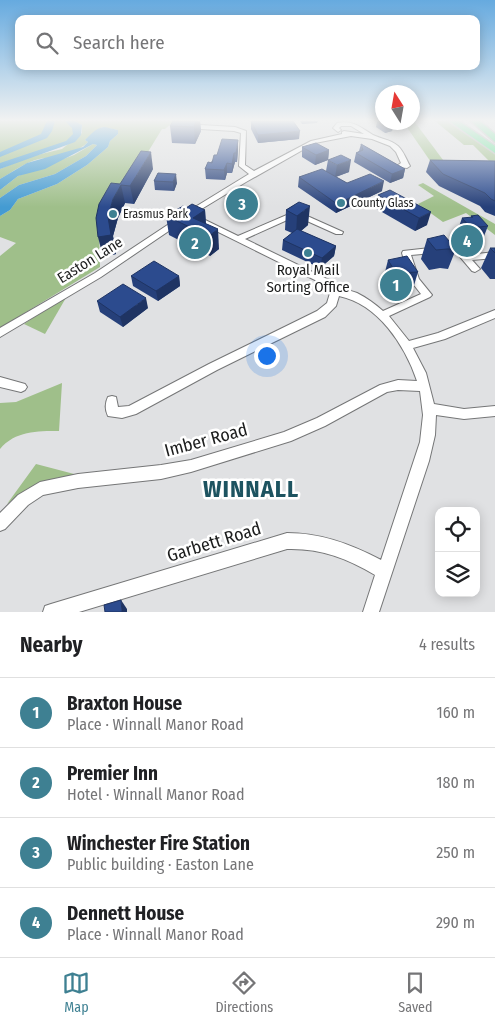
<!DOCTYPE html>
<meta charset="utf-8">
<style>
:root{--surface:#fff;--page:#f6f6f6;--text:#202124;--muted:#757577;--line:#e0e0e0;--accent:#3e8092}
body{margin:0;font-family:"Fira Sans Condensed",sans-serif;background:var(--page);color:var(--text)}
.controls{position:absolute;right:15px;bottom:15px;display:grid;overflow:hidden;border-radius:10px;box-shadow:0 2px 12px #0003}
.controls button{width:45px;height:45px;display:grid;place-items:center;padding:0;border:0;border-bottom:1px solid var(--line);background:var(--surface);color:var(--text);font:25px sans-serif}
.compass{position:absolute;left:375px;top:85px;width:45px;height:45px;border-radius:50%;background:var(--surface);box-shadow:0 2px 12px #0003;rotate:349deg}
.you{position:absolute;left:266px;top:355px;width:18px;height:18px;margin:-12px;border:4px solid #fff;border-radius:50%;background:#1a73e8;box-shadow:0 0 0 8px #1a73e833}
.badge{display:grid;place-items:center;width:32px;height:32px;border-radius:50%;background:var(--accent);color:#fff;font-size:16px;font-weight:700}
.pin{position:absolute;translate:-50% -50%;border:2px solid #fff;box-shadow:0 1px 5px #0006}
.list{margin:0;padding:0;list-style:none}
h2{display:flex;justify-content:space-between;align-items:center;height:65px;margin:0;padding:0 20px;font-size:21px}
h2 small{font-size:16px;font-weight:400;color:var(--muted)}
.list li{display:grid;grid-template-columns:32px 1fr auto;gap:15px;align-items:center;box-sizing:border-box;height:70px;padding:0 20px;border-top:1px solid var(--line)}
.list b{display:block;font-size:19px;white-space:nowrap}
.list p{margin:0;font-size:16px;white-space:nowrap;color:var(--muted)}
.list em{font-size:16px;font-style:normal;color:var(--muted)}
.icon{flex:none;width:28px;height:28px;fill:none;stroke:currentColor;stroke-width:2;stroke-linecap:round;stroke-linejoin:round}
.map{position:relative;flex:none;width:495px;height:612px;overflow:hidden}
.search{position:absolute;background:var(--surface);box-shadow:0 2px 12px #0003;left:15px;right:15px;top:15px;height:55px;display:flex;align-items:center;gap:12px;box-sizing:border-box;padding:0 18px;border-radius:10px;color:var(--muted);font-size:19px}
.sheet{height:345px;background:var(--surface)}
nav{display:flex;justify-content:space-around;align-items:center;box-sizing:border-box;height:70px;border-top:1px solid var(--line);background:var(--surface);font-size:14px;color:var(--muted)}
nav a{display:grid;justify-items:center;gap:2px}
nav .on{color:var(--accent)}
.map>svg:first-child{display:block}
.green{fill:#9fbf8a}
.water{fill:#449bd2}
.lines{fill:none;stroke-linecap:round;stroke-linejoin:round}
.river{fill:#449bd2;fill-rule:evenodd}
.minor-casing{stroke:#757677;stroke-width:2}
.highway-casing{stroke:#bbb;stroke-width:3}
.minor{fill:#fff;fill-rule:evenodd}
.highway{fill:#67e297;fill-rule:evenodd}
.wall{fill:#26407a}
.shaded-wall{fill:#1f3463}
.building{fill:#2c4b8e;stroke:#1f3463}
.poi-dot{fill:#3e8092;stroke:#fff;stroke-width:2}
.labels{text-anchor:middle;dominant-baseline:central;stroke-width:5;stroke-linejoin:round;paint-order:stroke}
.far-poi-label{font-size:12px;fill:#1c1d1d;stroke:#fff;text-anchor:start}
.street-label{font-size:15px;fill:#1c1d1d;stroke:#fff}
.poi-label{font-size:15px;fill:#1c1d1d;stroke:#fff}
.near-street-label{font-size:18px;fill:#1c1d1d;stroke:#fff}
.near-district-label{font-size:24px;font-weight:bold;letter-spacing:1px;fill:#1d5360;stroke:#fff}
</style>
<div class="map">
<svg width="495" height="612" viewBox="0 0 495 612">
<rect width="100%" height="100%" fill="#e0e1e3"/>
<g class="green">
<path d="M0 121H72L78 131 61 147 0 165Z"/>
<path d="M75 121H174L165 129H162L99 232 100 267 0 328V256L16 243 0 237V216L10 210 18 199 57 184 87 165 108 147 110 141 118 134V130L102 127 85 140 88 142C76 154 55 157 39 159 27 161 11 173 0 179V169L29 157 62 149 82 133V125Z"/>
<path d="M414 121 449 168H435L404 123Z"/>
<path d="M435 121H448L495 153V167L473 145H464Z"/>
<path d="M93 144 97 145 86 156 55 174 19 185 0 198V190L18 176 74 155Z"/>
<path d="M423 183 495 224V235L466 213 443 222 418 204 434 196 418 185Z"/>
<path d="M67 296 45 334 24 324 61 299Z"/>
<path d="M62 383 59 431C37 431 15 431 0 449V403L16 402Z"/>
<path d="M36 464 78 475C49 477 29 486 7 504Z"/>
</g>
<g class="water">
<path d="M65 121H75L82 125 81 135 75 142 0 169V163L66 141 73 134 72 128Z"/>
<path d="M105 127 118 130V134L110 141 108 147 87 165 57 184 18 199 10 210 0 216V198L19 185 55 174 86 156 97 145 93 144 45 169 18 176 0 190V179L27 163 83 147 88 142 85 140C91 134 97 127 105 127Z"/>
</g>
<g class="lines">
<path class="river" d="M47 121H55L52 131 47 138 0 157V152L41 134Z"/>
<g class="minor-casing">
<g id="minor">
<path d="M174 121H180V123L184 124 235 127 246 131 245 165 254 171 311 141 342 134V132L344 131 364 134 351 126H341L339 128 341 130 338 132 333 128 337 123C353 120 360 127 373 135 381 139 390 139 398 146 404 152 406 159 410 166L407 168 398 167V165L401 163 396 152 390 146 372 139 351 136 315 143 246 182 190 216H187V212L249 174 239 166 241 133 234 131 184 128 175 125Z"/>
<path d="M296 211 343 232 342 234H336L296 216 245 239 329 280C342 294 342 287 357 293 367 298 375 304 383 311L421 294 410 280 402 253 403 251 457 245 460 246 468 255 495 252V258L472 260 480 269 475 272 472 271 455 251 411 255 419 279 432 295 430 297 389 316 409 341 438 333 495 310V318L445 339 413 348 426 373 434 404 464 409 495 406V416L464 419 436 415 435 435 429 461 379 612H363L375 575C347 558 320 548 287 549L79 612H43L45 606 51 604 287 533C321 533 351 544 381 560L420 442 423 415 420 391 398 390 387 392 325 426 291 441 191 472 161 479 78 488 43 495 28 505 5 529 0 531V513L18 495 40 482 78 474 161 465 191 460 284 432 317 418 380 385 398 380 417 381C405 345 378 304 339 296L336 306 325 317 217 370 136 414 122 418 108 416C105 410 105 403 108 397L112 396 116 397 118 407 129 406 209 364 317 311 327 303 330 293 323 284 190 218 194 216H197L238 236Z"/>
<path d="M175 220H181L182 222 101 277 0 337V328L95 273Z"/>
<path d="M0 377 25 384 27 387 25 390 21 392 0 387Z"/>
</g>
</g>
<g class="highway-casing">
<g id="highway">
<path d="M449 121H459L495 146V153Z"/>
<path d="M471 121H480L495 134V142Z"/>
</g>
</g>
<use href="#minor" class="minor"/>
<use href="#highway" class="highway"/>
</g>
<g class="wall">
<path d="M173 121H200L201 131 195 144 172 143 170 126Z"/>
<path d="M251 121 299 139 258 143 251 129Z"/>
<path d="M300 121H318L317 123 302 124Z"/>
<path d="M377 122 394 125 392 131 385 133 376 127Z"/>
<path d="M361 144 405 169 403 178 390 183 354 162 356 153 359 151Z"/>
<path d="M302 147 329 150 328 160 349 172 336 177 347 183 382 191 336 213 298 187 299 177 326 171 328 160 315 165 302 157Z"/>
<path d="M238 149 237 162H235L232 173H227L225 180 206 179 205 169 217 155Z"/>
<path d="M430 160 495 161V216L485 212 480 206 439 186 426 172Z"/>
<path d="M153 169 134 204 125 203 118 218 113 236 116 254 103 257 120 184Z"/>
<path d="M158 173 177 183 174 191 155 190 154 181Z"/>
<path d="M390 190 427 225 415 231 375 208 378 195Z"/>
<path d="M299 202 308 225 301 231 336 246 334 256 320 268 282 250 283 240 292 233 285 230 286 210Z"/>
<path d="M186 208 205 210 206 224 219 249 210 256 169 235 166 216Z"/>
<path d="M471 216 488 226 480 246 464 247 455 238 462 218H471Z"/>
<path d="M427 239 456 249 448 269 440 268 429 270 421 259Z"/>
<path d="M490 248H495V279H490L481 268Z"/>
<path d="M388 260 418 272 412 292 390 293 383 280Z"/>
<path d="M131 276H179L180 286 158 301 133 286Z"/>
<path d="M97 301 148 308 123 327 100 312Z"/>
</g>
<g class="shaded-wall">
<path d="M196 121H200L201 131 195 144 194 127Z"/>
<path d="M394 125 392 131 385 133 386 127Z"/>
<path d="M300 131 299 139 258 143V135Z"/>
<path d="M238 140V149L237 162 236 153Z"/>
<path d="M329 150 328 160 315 165 316 155Z"/>
<path d="M151 152 153 169 134 204 130 186Z"/>
<path d="M234 153 235 162 232 173V164Z"/>
<path d="M351 160 349 172 335 177 337 165Z"/>
<path d="M227 163V173L225 180 224 170Z"/>
<path d="M405 169 403 178 390 183 392 174Z"/>
<path d="M176 174 177 183 174 191 173 182Z"/>
<path d="M384 181 382 191 336 213 337 204Z"/>
<path d="M121 185 125 203 118 218 113 236 116 254 103 257 98 237 108 217 113 199Z"/>
<path d="M310 206 308 225 296 235 297 216Z"/>
<path d="M205 210 206 229 193 218Z"/>
<path d="M431 212 427 225 415 231 419 218Z"/>
<path d="M218 229 219 249 210 256 209 236Z"/>
<path d="M336 246 334 256 320 268 322 258Z"/>
<path d="M179 276 180 286 158 301 156 291Z"/>
<path d="M146 298 148 308 123 327 120 317Z"/>
<path d="M121 600 127 609V612H122Z"/>
</g>
<g class="building">
<path d="M173 121H196L194 127 170 126Z"/>
<path d="M251 121H293L300 131 258 135Z"/>
<path d="M382 121V122H389L394 125 386 127 377 122Z"/>
<path d="M222 139 238 140 236 153H234L232 164 227 163 224 170 205 169 208 162 212 163 214 155H217Z"/>
<path d="M316 143 329 150 316 155 302 147Z"/>
<path d="M361 144 405 169 392 174 356 153 363 150Z"/>
<path d="M141 151 151 152 130 186 121 185 113 199 108 217 111 235 98 237 96 218 99 204 111 183 120 184Z"/>
<path d="M341 155 351 160 337 165 328 160Z"/>
<path d="M430 160 495 161V201L491 199 485 193 443 174Z"/>
<path d="M322 169 347 183 370 174 384 181 337 204 299 177Z"/>
<path d="M158 173 176 174 173 182 154 181Z"/>
<path d="M390 190 431 212 419 218 378 195Z"/>
<path d="M299 202 310 206 297 216 286 210Z"/>
<path d="M192 204 205 210 193 218 218 229 209 236 166 216 183 206 186 208Z"/>
<path d="M478 215 488 226 471 228 462 218 473 217 471 216Z"/>
<path d="M297 229 336 246 322 258 283 240Z"/>
<path d="M444 235 456 249H447L436 250 427 239Z"/>
<path d="M490 248H495V253Z"/>
<path d="M407 256 418 272 396 273 388 260Z"/>
<path d="M154 261 179 276 156 291 131 276Z"/>
<path d="M123 284 146 298 120 317 97 301Z"/>
<path d="M121 600 122 612H105L104 605Z"/>
</g>
<linearGradient id="sky" x2="0" y2="1"><stop stop-color="#66aadf"/><stop offset="0.58" stop-color="#f1f2f2"/><stop offset="1" stop-color="#f1f2f2" stop-opacity="0"/></linearGradient>
<rect width="495" height="207" fill="url(#sky)"/>
<g class="poi-dot">
<circle cx="341" cy="203" r="5"/>
<circle cx="113" cy="214" r="5"/>
<circle cx="308" cy="253" r="5"/>
</g>
<g class="labels">
<g class="far-poi-label">
<text x="351" y="203">County Glass</text>
<text x="123" y="214">Erasmus Park</text>
</g>
<g class="street-label">
<text transform="translate(90 260) rotate(-32)">Easton Lane</text>
</g>
<g class="poi-label">
<text x="308" y="270">Royal Mail<tspan x="308" dy="17">Sorting Office</tspan></text>
</g>
<g class="near-street-label">
<text transform="translate(206 440) rotate(-15)">Imber Road</text>
<text transform="translate(214 542) rotate(-17)">Garbett Road</text>
</g>
<g class="near-district-label">
<text x="251" y="489">WINNALL</text>
</g>
</g>
</svg>
<div class="controls">
<button><svg class="icon" aria-label="locate" viewBox="0 0 24 24"><circle cx="12" cy="12" r="6"/><path d="M12 2v4M12 18v4M2 12h4M18 12h4"/></svg></button>
<button><svg class="icon" aria-label="layers" viewBox="0 0 24 24"><path d="M12 4l9 5-9 5-9-5zM3 14l9 5 9-5"/></svg></button>
</div>
<svg class="compass" viewBox="-18 -18 36 36"><path d="M0-13l5 13h-10z" fill="#e53935"/><path d="M0 13l5-13h-10z" fill="#757577"/></svg>
<div class="you"></div>
<div class="pin badge" style="left:396px;top:285px">1</div>
<div class="pin badge" style="left:195px;top:243px">2</div>
<div class="pin badge" style="left:242px;top:204px">3</div>
<div class="pin badge" style="left:467px;top:241px">4</div>
<div class="search"><svg class="icon" aria-label="search" viewBox="0 0 24 24"><circle cx="10" cy="10" r="6"/><path d="M15 15l6 6"/></svg>Search here</div>
</div>
<section class="sheet">
<h2>Nearby<small>4 results</small></h2>
<ul class="list">
<li><span class="badge">1</span><div><b>Braxton House</b><p>Place · Winnall Manor Road</p></div><em>160 m</em></li>
<li><span class="badge">2</span><div><b>Premier Inn</b><p>Hotel · Winnall Manor Road</p></div><em>180 m</em></li>
<li><span class="badge">3</span><div><b>Winchester Fire Station</b><p>Public building · Easton Lane</p></div><em>250 m</em></li>
<li><span class="badge">4</span><div><b>Dennett House</b><p>Place · Winnall Manor Road</p></div><em>290 m</em></li>
</ul>
</section>
<nav>
<a class="on"><svg class="icon" aria-label="map" viewBox="0 0 24 24"><path d="M3 6l6-2 6 2 6-2v14l-6 2-6-2-6 2zM9 4v14M15 6v14"/></svg>Map</a>
<a><svg class="icon" aria-label="directions" viewBox="0 0 24 24"><path d="M12 3l9 9-9 9-9-9zM9 14v-3h6M13 9l2 2-2 2"/></svg>Directions</a>
<a><svg class="icon" aria-label="saved" viewBox="0 0 24 24"><path d="M7 4h10v16l-5-4-5 4z"/></svg>Saved</a>
</nav>
